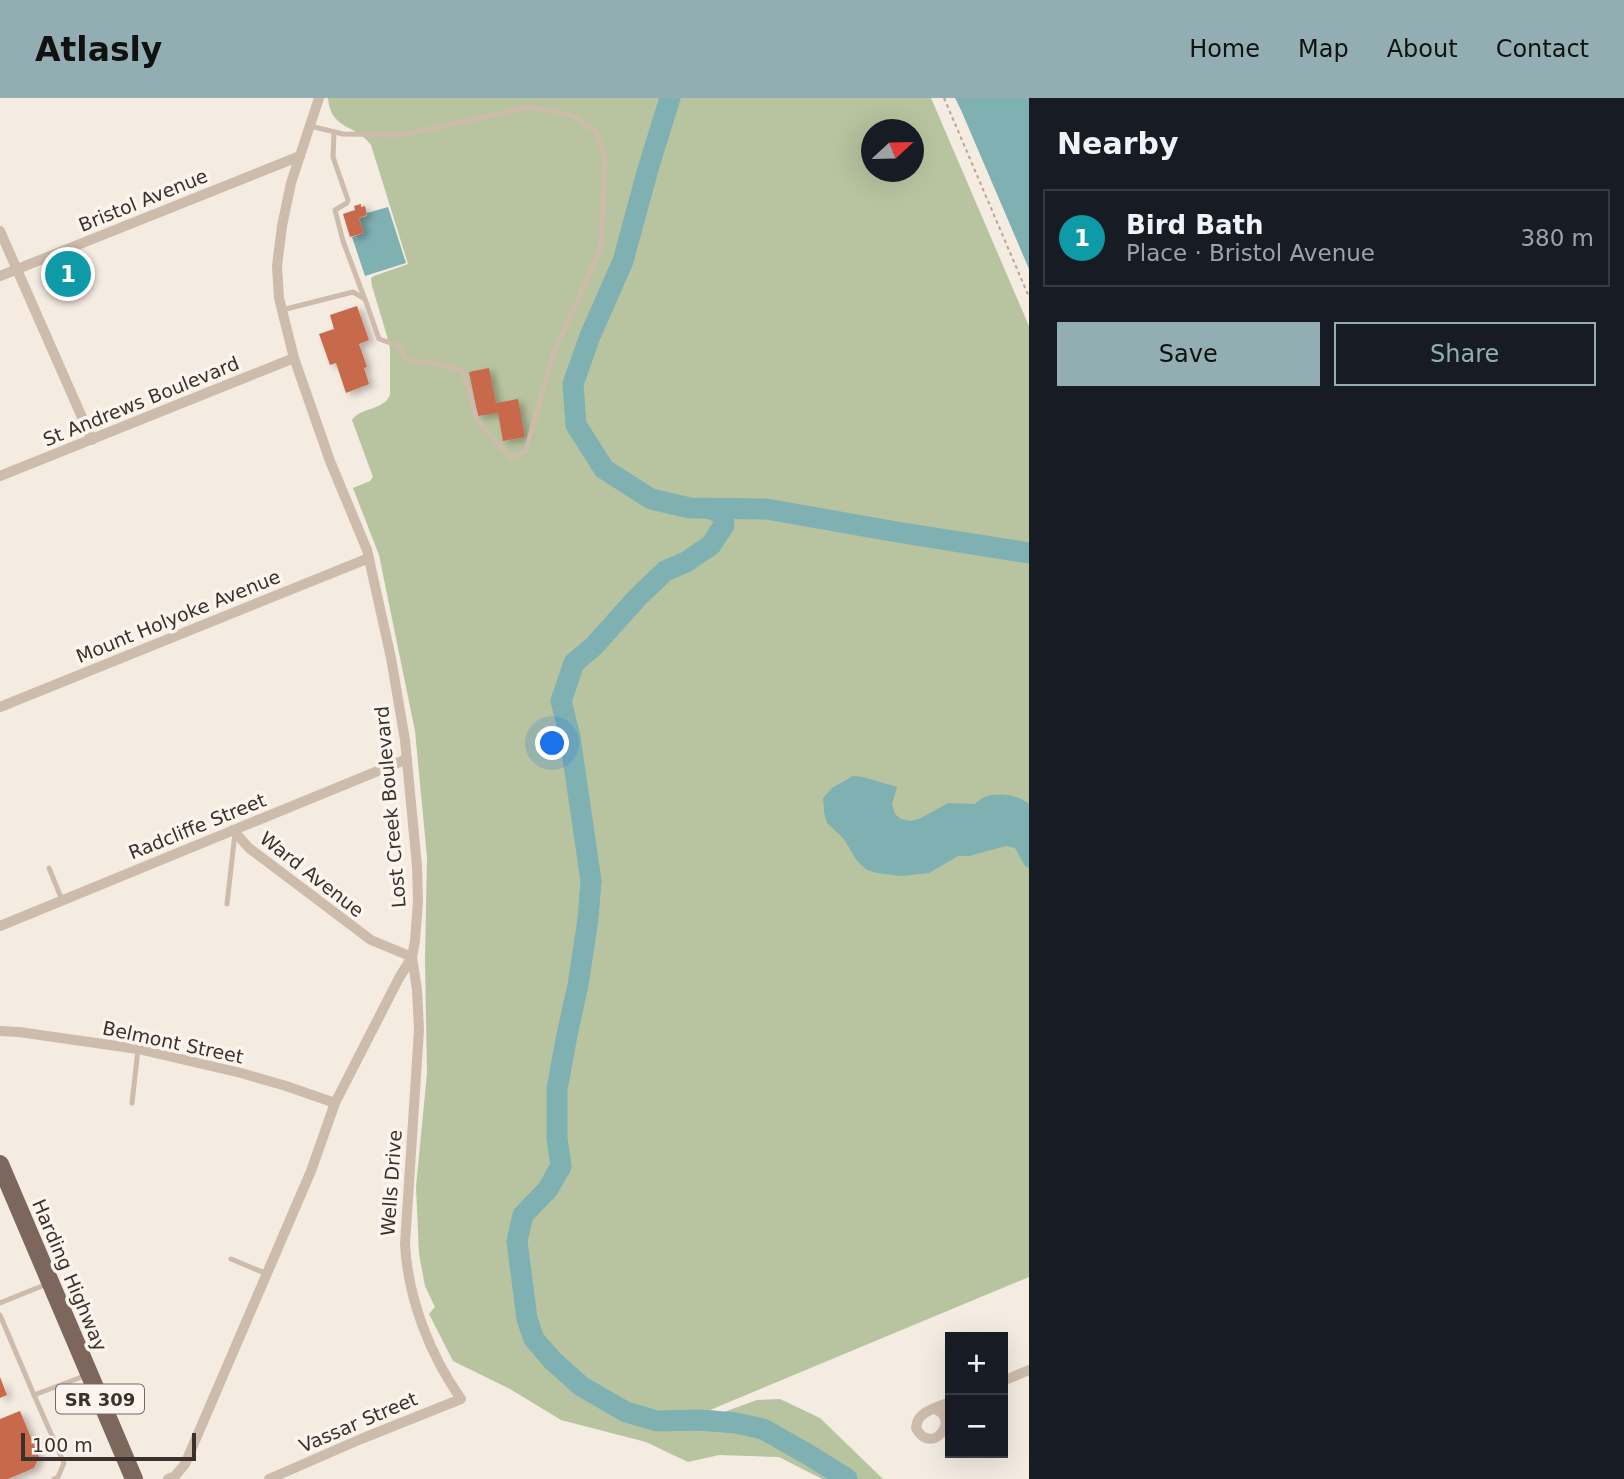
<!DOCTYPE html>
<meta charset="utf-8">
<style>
:root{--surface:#171b24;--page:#242831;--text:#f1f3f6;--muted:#9ea1a6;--line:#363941;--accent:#92aeb2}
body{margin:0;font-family:"DejaVu Sans",sans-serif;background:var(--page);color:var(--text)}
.controls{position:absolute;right:21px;bottom:21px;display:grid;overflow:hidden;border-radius:0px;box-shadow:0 7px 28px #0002}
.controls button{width:63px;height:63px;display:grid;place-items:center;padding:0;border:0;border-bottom:2px solid var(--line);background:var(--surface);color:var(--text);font:35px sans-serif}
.compass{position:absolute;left:861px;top:21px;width:63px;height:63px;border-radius:50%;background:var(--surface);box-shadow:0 7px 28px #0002;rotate:68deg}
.scale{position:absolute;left:21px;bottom:18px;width:175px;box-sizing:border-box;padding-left:7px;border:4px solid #3b302b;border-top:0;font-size:19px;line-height:24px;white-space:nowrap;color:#3b302b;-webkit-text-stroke:5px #fbf5ee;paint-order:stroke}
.you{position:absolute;left:553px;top:646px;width:24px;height:24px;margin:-18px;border:5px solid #fff;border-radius:50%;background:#1a73e8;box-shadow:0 0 0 10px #1a73e833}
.badge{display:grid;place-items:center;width:46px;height:46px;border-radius:50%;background:var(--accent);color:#fff;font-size:23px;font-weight:700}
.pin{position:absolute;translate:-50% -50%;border:4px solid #fff;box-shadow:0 2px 7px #0006}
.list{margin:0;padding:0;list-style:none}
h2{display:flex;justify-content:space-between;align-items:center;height:91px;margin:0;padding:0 28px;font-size:30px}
h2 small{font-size:23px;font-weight:400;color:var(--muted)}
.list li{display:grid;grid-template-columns:46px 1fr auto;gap:21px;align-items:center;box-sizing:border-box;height:98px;margin:0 14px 14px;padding:0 14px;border:2px solid var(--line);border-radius:0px}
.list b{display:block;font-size:26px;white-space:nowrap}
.list p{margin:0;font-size:23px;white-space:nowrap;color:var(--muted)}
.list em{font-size:23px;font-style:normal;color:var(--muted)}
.actions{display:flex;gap:14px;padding:21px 28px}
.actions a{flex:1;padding:16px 0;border:2px solid var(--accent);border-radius:0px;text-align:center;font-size:24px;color:var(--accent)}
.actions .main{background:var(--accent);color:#111}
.map{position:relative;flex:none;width:1029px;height:1381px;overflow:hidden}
header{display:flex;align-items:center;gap:42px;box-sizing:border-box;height:98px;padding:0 35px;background:var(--accent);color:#111}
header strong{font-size:33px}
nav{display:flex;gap:38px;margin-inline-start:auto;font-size:24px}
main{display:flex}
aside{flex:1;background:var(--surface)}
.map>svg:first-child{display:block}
.green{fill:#b8c4a0;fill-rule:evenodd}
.water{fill:#7fb0b2}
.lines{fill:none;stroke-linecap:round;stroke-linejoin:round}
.river{stroke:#7fb0b2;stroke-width:21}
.building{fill:#c8694b;filter:url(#shadow)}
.path{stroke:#b9a596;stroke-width:2;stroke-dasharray:3.5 3.5;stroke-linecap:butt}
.lane{stroke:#cdbbac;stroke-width:5}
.street{stroke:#cdbbac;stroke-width:10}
.primary{stroke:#7d675c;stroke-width:18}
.labels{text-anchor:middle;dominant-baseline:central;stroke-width:7;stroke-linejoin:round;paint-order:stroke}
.shield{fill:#fbf5ee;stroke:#756b66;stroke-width:2}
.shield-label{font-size:18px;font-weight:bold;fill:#3b302b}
.street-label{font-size:19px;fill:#3b302b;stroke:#fbf5ee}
</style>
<header>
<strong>Atlasly</strong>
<nav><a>Home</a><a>Map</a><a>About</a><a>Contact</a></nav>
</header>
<main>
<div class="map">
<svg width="1029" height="1381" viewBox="0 0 1029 1381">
<defs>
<filter id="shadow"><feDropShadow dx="5" dy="3" stdDeviation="3.5" flood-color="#0004"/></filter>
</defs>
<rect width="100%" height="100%" fill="#f4ebe1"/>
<path class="green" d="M328 0H931L1029 228V1179L710 1312 724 1314 757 1302 780 1301 820 1320 883 1381H822L779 1359 719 1357 688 1364 646 1344 561 1322 510 1291 453 1263 429 1216 435 1209 425 1188 419 1156 416 1089 427 975 425 863 427 759 415 633 379 457 353 390 370 383 373 379 352 322C361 309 383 313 390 297V251L387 238 372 188 371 180 374 178 408 166 371 47C355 25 331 33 328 0ZM872 32H914V74H872Z"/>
<g class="water">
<path d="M955 0H1029V171L961 12Z"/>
<path d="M388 109 406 165 365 178 352 139 364 135 359 120 367 118V115Z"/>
<path d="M853 678 863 679 897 689 892 706 895 716 901 721 911 723 921 720 948 705 975 706C977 704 983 699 985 699 998 694 1019 697 1029 706V770L1025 768 1015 750 1006 748 969 758H958L929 775 901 778 877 775 867 772 857 763 844 741 827 725 824 714 823 700 832 690Z"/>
</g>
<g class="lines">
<g class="river">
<path d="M670 0 648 71 623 163 590 238 573 286 576 327 604 371 651 401 690 410 766 411 897 434 1029 455"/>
<path d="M712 411 722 416 724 427 711 447 686 464 665 473 637 500 594 548 574 565 561 603 570 639 591 783 588 821 578 887 567 937 557 991V1040L561 1068 548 1091 523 1117 517 1143 527 1221 534 1241 552 1262 581 1288 626 1314 657 1323 699 1322 736 1325 763 1331 809 1357 847 1381"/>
</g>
</g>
<g class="building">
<path d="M361 106V109L365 108 367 117 359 120 364 135 350 139 343 116 355 112 354 108Z"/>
<path d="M357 208 369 242 359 246 367 269 364 270 369 286 346 295 336 265 330 267 319 236 334 231 330 217Z"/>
<path d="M489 270 496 305 518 301 525 339 503 343 498 315 478 318 469 274Z"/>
<path d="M0 1279 7 1297 0 1300Z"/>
<path d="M20 1313 39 1359 34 1370 8 1381H0V1321Z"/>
</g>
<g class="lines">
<path class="path" d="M944 0 1029 199"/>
<g class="lane">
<path d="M334 34 333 59 348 102 347 105 335 112 343 143 364 199"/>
<path d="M282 212 353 194 365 201 379 241 399 248 405 260 410 263 433 265 461 272 466 283 477 322 511 360 526 353 553 256 590 175 601 149 605 59 596 34 572 17 529 9 403 37 343 36 310 28"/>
<path d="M49 770 62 802"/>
<path d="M227 806 235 735"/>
<path d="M132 1005 138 951"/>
<path d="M231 1161 267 1176"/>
<path d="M0 1205 47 1186"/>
<path d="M0 1217 34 1297 87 1277"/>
<path d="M34 1297 64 1365 58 1379 54 1381"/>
</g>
<g class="street">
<path d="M0 133 92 342"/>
<path d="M0 178 300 58"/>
<path d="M0 378 294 260"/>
<path d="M0 609 369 460"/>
<path d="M233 732 249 750 371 842 412 859 417 892 419 932 405 1146C408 1201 430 1257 461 1301L361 1341 269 1381"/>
<path d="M0 828 407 661"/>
<path d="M0 933 19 934 138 951 241 975 286 988 335 1005"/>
<path d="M1003 1283 1029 1272"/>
<path d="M934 1311C962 1319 932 1360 916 1330 917 1313 936 1310 950 1304"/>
<path d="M168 1381 175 1378 185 1366 311 1073 335 1005 399 880 412 859 415 843 418 803 417 768 405 642 391 560 367 452 330 363 294 260 279 200 277 168 282 128 291 85 319 0"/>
</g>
<path class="primary" d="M0 1066 134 1381"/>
</g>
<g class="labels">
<rect class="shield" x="56" y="1286.5" width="88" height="29" rx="5"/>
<g class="shield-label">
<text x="100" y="1301">SR 309</text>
</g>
<g class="street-label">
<text transform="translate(143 102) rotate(-22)">Bristol Avenue</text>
<text transform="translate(141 303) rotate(-22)">St Andrews Boulevard</text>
<text transform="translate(178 518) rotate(-22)">Mount Holyoke Avenue</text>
<text transform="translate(390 709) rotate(-95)">Lost Creek Boulevard</text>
<text transform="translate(197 728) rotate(-22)">Radcliffe Street</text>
<text transform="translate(312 776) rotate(38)">Ward Avenue</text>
<text transform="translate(173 944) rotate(12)">Belmont Street</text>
<text transform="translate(391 1085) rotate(-86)">Wells Drive</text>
<text transform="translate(70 1177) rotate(67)">Harding Highway</text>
<text transform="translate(358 1324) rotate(-23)">Vassar Street</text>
</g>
</g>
</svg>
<div class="controls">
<button>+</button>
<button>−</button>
</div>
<svg class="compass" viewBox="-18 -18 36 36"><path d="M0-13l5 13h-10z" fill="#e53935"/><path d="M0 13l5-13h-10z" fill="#9ea1a6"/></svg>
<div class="scale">100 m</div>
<div class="you"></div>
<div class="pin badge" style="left:68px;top:176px;background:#0f9aa8">1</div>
</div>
<aside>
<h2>Nearby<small></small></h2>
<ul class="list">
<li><span class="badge" style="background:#0f9aa8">1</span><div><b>Bird Bath</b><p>Place · Bristol Avenue</p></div><em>380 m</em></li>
</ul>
<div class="actions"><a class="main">Save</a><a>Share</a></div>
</aside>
</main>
